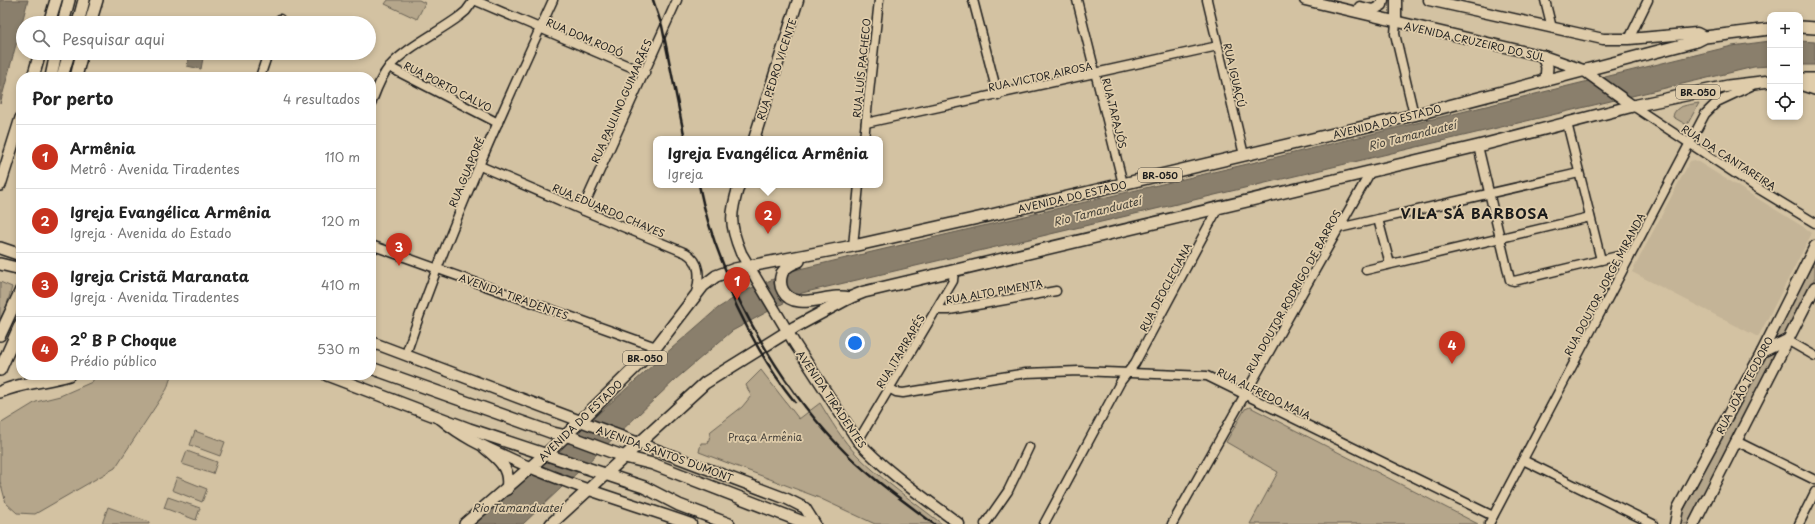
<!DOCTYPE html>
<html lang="pt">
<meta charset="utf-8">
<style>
:root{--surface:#fff;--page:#f6f6f6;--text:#222;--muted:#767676;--line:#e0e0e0;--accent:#c8321e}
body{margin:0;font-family:"Playpen Sans",sans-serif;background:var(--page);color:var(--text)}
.controls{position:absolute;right:12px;top:12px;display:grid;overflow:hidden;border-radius:8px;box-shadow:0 2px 6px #0003}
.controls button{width:36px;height:36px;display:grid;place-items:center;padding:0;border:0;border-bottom:1px solid var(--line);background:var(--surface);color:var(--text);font:20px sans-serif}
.you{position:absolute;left:855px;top:343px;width:14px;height:14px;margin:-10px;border:3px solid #fff;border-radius:50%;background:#1a73e8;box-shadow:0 0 0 6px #1a73e833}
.badge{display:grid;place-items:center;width:26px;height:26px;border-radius:50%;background:var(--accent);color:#fff;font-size:13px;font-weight:700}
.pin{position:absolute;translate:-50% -33px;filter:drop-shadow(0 1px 2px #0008)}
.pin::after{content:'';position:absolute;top:21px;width:14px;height:12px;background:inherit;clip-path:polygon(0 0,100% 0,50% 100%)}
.popup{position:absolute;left:653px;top:136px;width:230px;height:52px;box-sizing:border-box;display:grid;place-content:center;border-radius:8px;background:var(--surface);filter:drop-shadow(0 1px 3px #0005);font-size:13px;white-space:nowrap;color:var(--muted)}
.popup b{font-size:15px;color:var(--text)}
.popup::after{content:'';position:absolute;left:50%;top:100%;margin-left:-8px;border:8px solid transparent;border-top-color:var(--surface)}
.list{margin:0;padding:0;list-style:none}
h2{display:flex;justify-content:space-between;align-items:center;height:52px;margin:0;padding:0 16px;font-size:17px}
h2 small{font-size:13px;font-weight:400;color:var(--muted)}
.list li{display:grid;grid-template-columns:26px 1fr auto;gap:12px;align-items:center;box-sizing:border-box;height:64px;padding:0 16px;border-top:1px solid var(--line)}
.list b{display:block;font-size:15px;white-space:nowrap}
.list p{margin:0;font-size:13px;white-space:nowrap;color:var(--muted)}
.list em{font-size:13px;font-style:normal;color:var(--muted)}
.icon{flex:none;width:22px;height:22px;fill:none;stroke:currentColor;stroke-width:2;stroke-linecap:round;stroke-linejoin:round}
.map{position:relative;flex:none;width:1815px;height:524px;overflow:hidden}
.search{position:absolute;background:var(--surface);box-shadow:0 2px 6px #0003;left:16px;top:16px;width:360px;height:44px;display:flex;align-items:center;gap:10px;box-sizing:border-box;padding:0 14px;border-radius:22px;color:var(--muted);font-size:15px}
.panel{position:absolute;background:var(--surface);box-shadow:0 2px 6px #0003;left:16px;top:72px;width:360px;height:308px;border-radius:16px}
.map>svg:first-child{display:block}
.built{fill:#c4b497}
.green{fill:#b5a68b;stroke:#686154}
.water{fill:#8a7f6c;stroke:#5e574c}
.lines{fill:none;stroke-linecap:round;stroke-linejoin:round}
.minor-casing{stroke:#1c1c1c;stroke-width:11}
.major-casing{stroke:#1c1c1c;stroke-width:13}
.highway-casing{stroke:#1c1c1c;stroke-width:14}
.minor{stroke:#dfccaa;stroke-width:8}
.major{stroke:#dfccaa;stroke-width:10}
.highway{stroke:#dfccaa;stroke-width:11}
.rail{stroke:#1c1c1c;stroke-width:2.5}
.labels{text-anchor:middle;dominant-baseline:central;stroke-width:3.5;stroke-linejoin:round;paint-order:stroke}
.shield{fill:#dfccaa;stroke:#565147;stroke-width:1}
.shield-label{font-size:9px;font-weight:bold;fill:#1c1c1c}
.street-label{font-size:10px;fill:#1c1c1c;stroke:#dfccaa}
.park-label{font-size:10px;fill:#423e38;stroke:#dfccaa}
.water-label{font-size:11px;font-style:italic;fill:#423f38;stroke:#dfccaa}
.district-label{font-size:14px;font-weight:bold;letter-spacing:1px;fill:#1c1c1c;stroke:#dfccaa}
</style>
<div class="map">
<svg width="1815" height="524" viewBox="0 0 1815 524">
<rect width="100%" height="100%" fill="#d3c2a2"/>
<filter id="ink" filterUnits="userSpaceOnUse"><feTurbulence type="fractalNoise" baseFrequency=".025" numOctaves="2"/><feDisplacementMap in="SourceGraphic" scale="8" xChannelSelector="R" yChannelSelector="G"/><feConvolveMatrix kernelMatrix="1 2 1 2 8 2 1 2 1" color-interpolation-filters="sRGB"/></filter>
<g filter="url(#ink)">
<path class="built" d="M1695 160 1810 231 1811 235 1758 337 1632 272 1690 161Z"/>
<g class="green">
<path d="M388 0H419L425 3 417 19 385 4Z"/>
<path d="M1699 103 1687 125 1673 117C1674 105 1689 105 1699 103Z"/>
<path d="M1815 260V278L1688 524H1683L1678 521Z"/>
<path d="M0 282 12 287 6 308 0 319Z"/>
<path d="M761 370 799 419 820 403C831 421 842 440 858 456 883 481 914 502 942 524H875L817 497 699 452 701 443H708L711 431 742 407 751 396 746 385Z"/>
<path d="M96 375H171V376L167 389 115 468 35 514 17 513 6 503 0 481V424L36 402 60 396 92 382Z"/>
<path d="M1250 407 1478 524H1250L1278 472 1226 442 1245 409Z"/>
<path d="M195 431 225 442 220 456 190 445Z"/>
<path d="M187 451 217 462 213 474 182 464Z"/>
<path d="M177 477 207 489 202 502 172 490Z"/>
<path d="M168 497 200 508 196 520 164 508Z"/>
<path d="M108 507 149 522V524H102Z"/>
</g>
<g class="water">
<path d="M0 0H28L0 104Z"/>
<path d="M1770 41V66L1754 67 802 293 732 331 676 379 523 524H475L663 356 718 308 747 290 795 270 1273 158 1732 46Z"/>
<path d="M1800 41 1815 42V65H1800Z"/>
<path d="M190 53H204L201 69 187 66Z"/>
</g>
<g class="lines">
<g class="minor-casing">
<g id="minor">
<path d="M474 0 645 73"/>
<path d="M973 0 998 96"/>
<path d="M1077 0 1123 184"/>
<path d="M1207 0 1244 155"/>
<path d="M1545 0 1552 28"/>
<path d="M1396 22 1395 34 1414 115"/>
<path d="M279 23 280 19"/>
<path d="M1629 39 1648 0"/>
<path d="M389 67 498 123"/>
<path d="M260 77 268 53"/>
<path d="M371 104C376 91 380 78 389 67 405 48 439 32 460 16L466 11 474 0"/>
<path d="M1633 106 1754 186 1815 223"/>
<path d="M866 123 1218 46"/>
<path d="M1567 123 1601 260"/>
<path d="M864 139 879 0"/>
<path d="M1478 146 1510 280 1514 281 1618 256 1629 258"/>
<path d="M480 166 582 210 686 253C701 262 700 277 696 293"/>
<path d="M582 210 677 0"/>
<path d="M1378 219 1390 264"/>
<path d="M1339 228 1579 173"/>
<path d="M371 245 656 347"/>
<path d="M853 246 859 185"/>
<path d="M1366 270 1590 217"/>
<path d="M936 310H949L1056 291"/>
<path d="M1787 340 1815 356"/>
<path d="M406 354C447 233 500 116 553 0"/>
<path d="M889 388 896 392 903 393 1026 373 1079 371 1207 376 1493 516"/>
<path d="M858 441 953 281 954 270"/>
<path d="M1736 441 1815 480"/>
<path d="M1523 460 1653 524"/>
<path d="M985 524 1008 491 1029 447"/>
<path d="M1044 524 1121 381 1135 363 1218 208"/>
<path d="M1172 524 1371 171"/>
<path d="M1489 524 1705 114 1717 102 1751 86"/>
<path d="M1799 524 1815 492"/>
</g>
</g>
<g class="major-casing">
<g id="major">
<path d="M1305 0 1543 56 1583 70 1633 106"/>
<path d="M1429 0 1603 39H1629L1697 33 1705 37"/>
<path d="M1360 7 1373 10 1382 5 1383 0"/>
<path d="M1396 22V0"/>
<path d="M754 139 798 0"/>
<path d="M739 185C730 214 729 224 741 253L795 344 858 441C885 471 926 499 959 524"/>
<path d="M371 342 787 499 805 508 815 524"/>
<path d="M1762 352 1787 340"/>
<path d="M442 420C461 436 482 446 505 456 565 485 629 502 691 524"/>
<path d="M1675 524 1678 508 1762 352 1815 246"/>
<path d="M1694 524 1815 287"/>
</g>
</g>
<g class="highway-casing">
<g id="highway">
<path d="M49 23 56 0"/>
<path d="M63 23 69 0"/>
<path d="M78 23 84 0"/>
<path d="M90 23 97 0"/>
<path d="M1800 27 1815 28"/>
<path d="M1543 56 1547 67 1546 80"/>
<path d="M33 77 40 53"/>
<path d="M51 77 56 53"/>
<path d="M62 77 69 53"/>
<path d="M76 77 82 53"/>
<path d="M1800 79H1815"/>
<path d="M1800 84 1815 89"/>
<path d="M0 185 21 118"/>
<path d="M0 248 21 255"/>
<path d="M799 261C792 264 786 266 782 273 780 279 780 286 783 291 795 313 830 292 849 298"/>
<path d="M0 264 21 269"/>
<path d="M0 335 21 290"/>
<path d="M371 368 553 433 571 437 625 457 653 464 808 524"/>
<path d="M0 370 21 323"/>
<path d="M327 375 469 429 644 487 679 505 729 524"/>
<path d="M0 392C22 382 46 382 69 375"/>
<path d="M484 447C499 459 511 469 507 489"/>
<path d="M465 524 556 445 656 347 703 286 716 276 735 269 853 246 987 216 1414 115 1697 41 1705 37 1770 29"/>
<path d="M551 524 705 383 795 327 849 298 864 292 1478 146 1633 106 1728 86 1770 81"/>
</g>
</g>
<use href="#minor" class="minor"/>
<use href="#major" class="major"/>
<use href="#highway" class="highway"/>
<g class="rail">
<path d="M653 0 662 26 685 139"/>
<path d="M699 185C717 275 774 378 838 445 866 475 901 499 934 524"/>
<path d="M727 285C745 326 767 368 795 402"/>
</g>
</g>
</g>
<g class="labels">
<g class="shield">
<rect x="1676" y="85" width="44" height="14" rx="3"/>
<rect x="1138" y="168" width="44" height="14" rx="3"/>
<rect x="623" y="351" width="44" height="14" rx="3"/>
</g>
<g class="shield-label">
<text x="1698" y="92">BR-050</text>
<text x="1160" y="175">BR-050</text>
<text x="645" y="358">BR-050</text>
</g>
<g class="street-label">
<text transform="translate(585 37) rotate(23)">RUA DOM RODÓ</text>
<text transform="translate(1475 41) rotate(13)">AVENIDA CRUZEIRO DO SUL</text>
<text transform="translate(861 68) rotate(-84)">RUA LUÍS PACHECO</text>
<text transform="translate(776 69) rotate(-72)">RUA PEDRO VICENTE</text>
<text transform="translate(1235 75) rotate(77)">RUA IGUAÇÚ</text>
<text transform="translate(1040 76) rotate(-12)">RUA VICTOR AIROSA</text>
<text transform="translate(448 86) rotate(27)">RUA PORTO CALVO</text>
<text transform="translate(621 101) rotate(-66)">RUA PAULINO GUIMARÃES</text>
<text transform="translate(1115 113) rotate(76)">RUA TAPAJÓS</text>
<text transform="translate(1387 121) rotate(-14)">AVENIDA DO ESTADO</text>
<text transform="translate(1729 157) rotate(33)">RUA DA CANTAREIRA</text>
<text transform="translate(466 172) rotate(-67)">RUA GUAPORÉ</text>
<text transform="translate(1072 196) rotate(-13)">AVENIDA DO ESTADO</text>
<text transform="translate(609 210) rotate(23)">RUA EDUARDO CHAVES</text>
<text transform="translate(1604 284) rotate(-62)">RUA DOUTOR JORGE MIRANDA</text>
<text transform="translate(1165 287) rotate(-62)">RUA DEOCLECIANA</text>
<text transform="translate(994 291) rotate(-10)">RUA ALTO PIMENTA</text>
<text transform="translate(1293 291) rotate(-61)">RUA DOUTOR RODRIGO DE BARROS</text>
<text transform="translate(514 296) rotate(20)">AVENIDA TIRADENTES</text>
<text transform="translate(900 351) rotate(-59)">RUA ITAPIRAPÉS</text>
<text transform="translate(1744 385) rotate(-62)">RUA JOÃO TEODORO</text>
<text transform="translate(1264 393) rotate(26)">RUA ALFREDO MAIA</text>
<text transform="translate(832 399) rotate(56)">AVENIDA TIRADENTES</text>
<text transform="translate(580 420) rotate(-44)">AVENIDA DO ESTADO</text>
<text transform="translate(665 453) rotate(20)">AVENIDA SANTOS DUMONT</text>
</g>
<g class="park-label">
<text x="765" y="436">Praça Armênia</text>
</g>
<g class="water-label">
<text transform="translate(1412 135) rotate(-14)">Rio Tamanduateí</text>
<text transform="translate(1097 211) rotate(-14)">Rio Tamanduateí</text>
<text x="517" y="507">Rio Tamanduateí</text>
</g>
<g class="district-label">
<text x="1475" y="213">VILA SÁ BARBOSA</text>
</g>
</g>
</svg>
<div class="controls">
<button>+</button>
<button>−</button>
<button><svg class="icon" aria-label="locate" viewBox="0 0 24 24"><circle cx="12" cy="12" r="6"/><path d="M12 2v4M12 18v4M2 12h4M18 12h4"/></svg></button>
</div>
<div class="you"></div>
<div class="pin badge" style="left:737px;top:300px">1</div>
<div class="pin badge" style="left:768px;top:234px">2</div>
<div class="popup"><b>Igreja Evangélica Armênia</b>Igreja</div>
<div class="pin badge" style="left:399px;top:266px">3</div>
<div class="pin badge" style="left:1452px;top:364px">4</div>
<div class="search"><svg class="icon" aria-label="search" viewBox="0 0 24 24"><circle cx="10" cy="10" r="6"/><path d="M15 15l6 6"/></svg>Pesquisar aqui</div>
<section class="panel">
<h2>Por perto<small>4 resultados</small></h2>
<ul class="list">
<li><span class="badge">1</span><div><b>Armênia</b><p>Metrô · Avenida Tiradentes</p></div><em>110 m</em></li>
<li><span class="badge">2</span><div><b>Igreja Evangélica Armênia</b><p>Igreja · Avenida do Estado</p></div><em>120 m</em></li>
<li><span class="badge">3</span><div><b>Igreja Cristã Maranata</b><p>Igreja · Avenida Tiradentes</p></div><em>410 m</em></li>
<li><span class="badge">4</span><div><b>2º B P Choque</b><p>Prédio público</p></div><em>530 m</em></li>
</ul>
</section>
</div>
